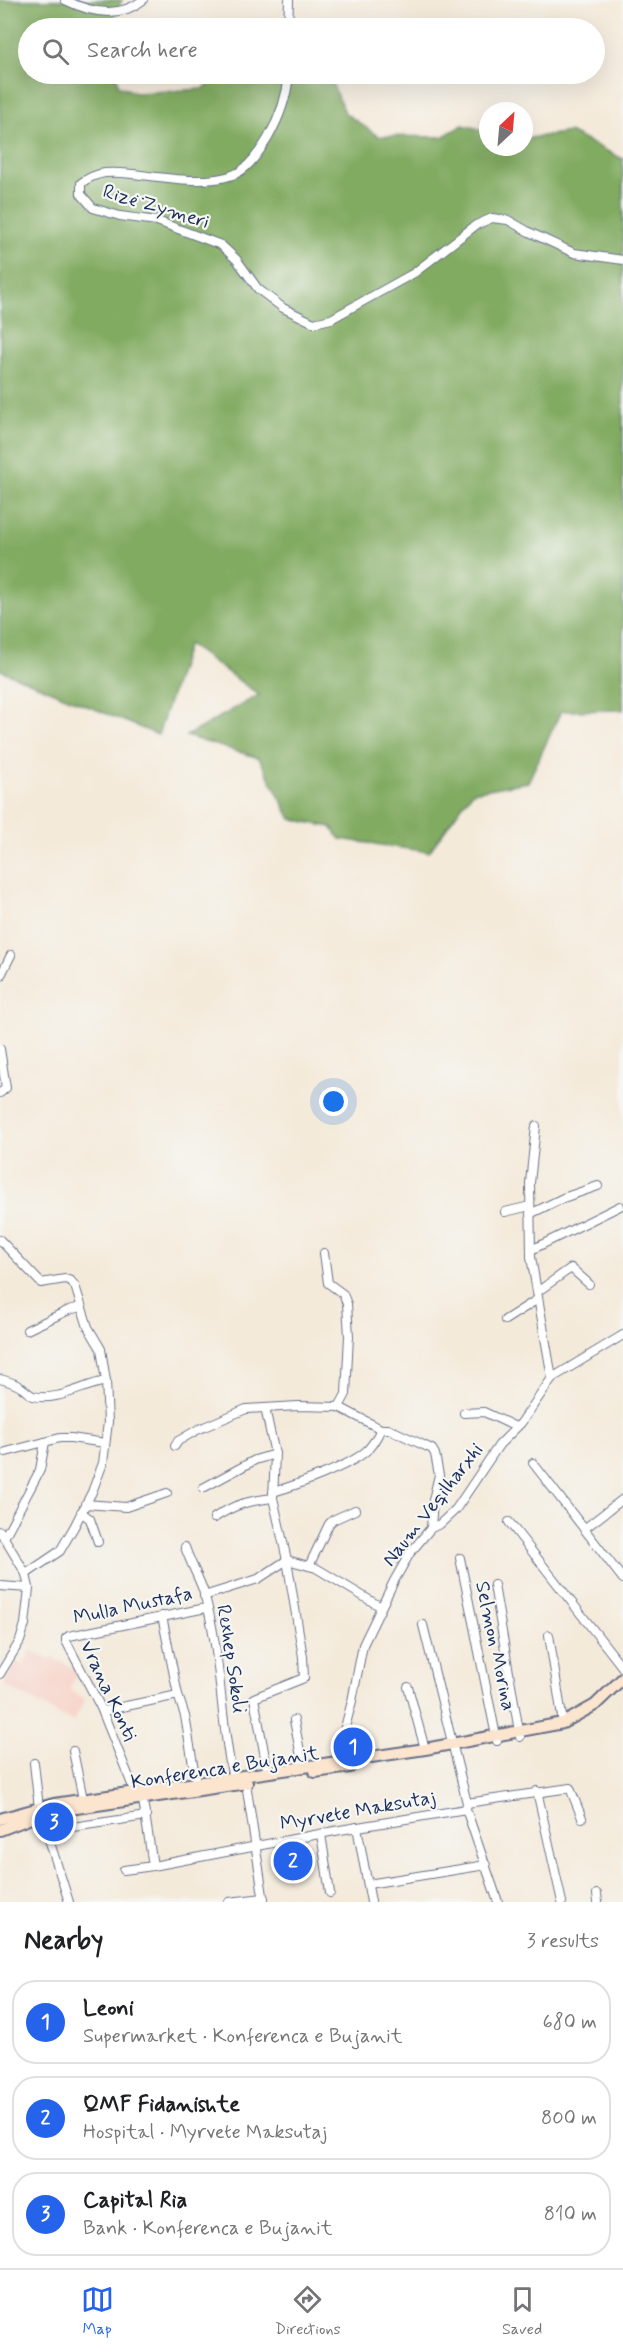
<!DOCTYPE html>
<meta charset="utf-8">
<style>
:root{--surface:#fff;--page:#f2f2f2;--text:#202124;--muted:#757577;--line:#e0e0e0;--accent:#2563eb}
body{margin:0;font-family:Mynerve,sans-serif;background:var(--page);color:var(--text)}
.compass{position:absolute;left:479px;top:102px;width:54px;height:54px;border-radius:50%;background:var(--surface);box-shadow:0 6px 24px #0002;rotate:26deg}
.you{position:absolute;left:334px;top:1102px;width:21px;height:21px;margin:-15px;border:4px solid #fff;border-radius:50%;background:#1a73e8;box-shadow:0 0 0 9px #1a73e833}
.badge{display:grid;place-items:center;width:39px;height:39px;border-radius:50%;background:var(--accent);color:#fff;font-size:20px;font-weight:700}
.pin{position:absolute;translate:-50% -50%;border:3px solid #fff;box-shadow:0 2px 6px #0006}
.list{margin:0;padding:0;list-style:none}
h2{display:flex;justify-content:space-between;align-items:center;height:78px;margin:0;padding:0 24px;font-size:26px}
h2 small{font-size:20px;font-weight:400;color:var(--muted)}
.list li{display:grid;grid-template-columns:39px 1fr auto;gap:18px;align-items:center;box-sizing:border-box;height:84px;margin:0 12px 12px;padding:0 12px;border:2px solid var(--line);border-radius:24px}
.list b{display:block;font-size:22px;white-space:nowrap}
.list p{margin:0;font-size:20px;white-space:nowrap;color:var(--muted)}
.list em{font-size:20px;font-style:normal;color:var(--muted)}
.icon{flex:none;width:33px;height:33px;fill:none;stroke:currentColor;stroke-width:2;stroke-linecap:round;stroke-linejoin:round}
.map{position:relative;flex:none;width:623px;height:1902px;overflow:hidden}
.search{position:absolute;background:var(--surface);box-shadow:0 6px 24px #0002;left:18px;right:18px;top:18px;height:66px;display:flex;align-items:center;gap:15px;box-sizing:border-box;padding:0 21px;border-radius:33px;color:var(--muted);font-size:22px}
.sheet{height:366px;background:var(--surface)}
nav{display:flex;justify-content:space-around;align-items:center;box-sizing:border-box;height:84px;border-top:2px solid var(--line);background:var(--surface);font-size:16px;color:var(--muted)}
nav a{display:grid;justify-items:center;gap:3px}
nav .on{color:var(--accent)}
.map>svg:first-child{display:block}
.built{fill:#f7d1c6}
.forest{fill:#82ab62;stroke:#4e6d60;stroke-width:1.5}
.lines{fill:none;stroke-linecap:round;stroke-linejoin:round}
.street-casing{stroke:#677089;stroke-width:10}
.secondary-casing{stroke:#677089;stroke-width:14}
.street{stroke:#fff;stroke-width:8}
.secondary{stroke:#fce5cf;stroke-width:10}
.labels{text-anchor:middle;dominant-baseline:central;stroke-width:4.5;stroke-linejoin:round;paint-order:stroke}
.street-label{font-size:20px;fill:#1b2f5e;stroke:#f6f6f2}
</style>
<div class="map">
<svg width="623" height="1902" viewBox="0 0 623 1902">
<rect width="100%" height="100%" fill="#f6f6f2"/>
<filter id="ink" filterUnits="userSpaceOnUse"><feTurbulence type="fractalNoise" baseFrequency=".0167" numOctaves="2"/><feDisplacementMap in="SourceGraphic" scale="12" xChannelSelector="R" yChannelSelector="G"/><feConvolveMatrix kernelMatrix="1 2 1 2 8 2 1 2 1" color-interpolation-filters="sRGB"/></filter>
<filter id="wash" filterUnits="userSpaceOnUse"><feTurbulence type="fractalNoise" baseFrequency=".008" numOctaves="4" result="noise"/><feDisplacementMap in="SourceGraphic" scale="24" xChannelSelector="R" yChannelSelector="G"/><feGaussianBlur stdDeviation="1.35" result="paint"/><feColorMatrix in="noise" values="0 0 0 0 0 0 0 0 0 0 0 0 0 0 0 0 0 1.4 0 .05"/><feComposite in="paint" operator="in"/></filter>
<g filter="url(#wash)">
<rect width="100%" height="100%" fill="#f4eada"/>
<path class="built" d="M31 1650 50 1661 52 1657 79 1671 69 1690 85 1699 73 1722 4 1685 16 1661 23 1665Z"/>
<g class="forest">
<path d="M0 0H122L111 23 112 28H28V74H117L118 85 136 93 203 89 220 74H328L345 113 378 136 442 137 463 125 488 131V147H524V139L569 132 623 159V710L561 711 528 782 472 792 429 852 340 839 331 827 291 819 259 758 186 736 259 695 188 644 158 735 0 670Z"/>
<path d="M287 20 299 28H241L243 21Z"/>
</g>
</g>
<g filter="url(#ink)">
<g class="lines">
<g class="street-casing">
<g id="street">
<path d="M65 0C91 13 119 19 143 0"/>
<path d="M288 28 289 0"/>
<path d="M289 74C287 98 280 117 268 138 262 148 252 163 242 170 217 188 162 177 133 174 112 172 100 170 81 183V194L93 208 120 216 157 221 221 245 237 260 258 289 283 308 314 323 331 319 414 273 476 225 492 218 508 220 529 232 574 253 623 260"/>
<path d="M0 977 11 955"/>
<path d="M0 1049 6 1088 0 1093"/>
<path d="M536 1126 530 1183 531 1257 552 1378"/>
<path d="M505 1212 530 1206"/>
<path d="M530 1214 563 1198 598 1186"/>
<path d="M0 1240 41 1283 65 1279 71 1281 75 1286 88 1327 101 1349 106 1381 108 1422 103 1463 92 1492 74 1527 60 1551 26 1574"/>
<path d="M531 1250 620 1206"/>
<path d="M537 1292 571 1268 589 1284"/>
<path d="M505 1320 538 1299"/>
<path d="M27 1330 69 1310 81 1307"/>
<path d="M0 1379C8 1381 15 1383 22 1388 25 1390 29 1394 33 1396 57 1402 83 1385 106 1381"/>
<path d="M339 1407 381 1429H389L417 1442 432 1449 435 1454 439 1475 433 1500 431 1528"/>
<path d="M265 1408 275 1454 273 1498 287 1560 303 1657 304 1678 254 1698 268 1773"/>
<path d="M464 1413 484 1412 516 1427"/>
<path d="M175 1446 178 1441 197 1430 246 1409 298 1406 339 1407 346 1394 349 1336 347 1304 343 1294 328 1283 324 1253"/>
<path d="M6 1452 60 1438H71L105 1443"/>
<path d="M533 1463 623 1579"/>
<path d="M203 1488 255 1460 275 1454"/>
<path d="M273 1492C297 1485 347 1467 365 1452 372 1447 377 1437 381 1429"/>
<path d="M85 1504 126 1507 167 1493"/>
<path d="M81 1512 90 1519 98 1542"/>
<path d="M214 1518C235 1504 248 1501 273 1498"/>
<path d="M509 1522 623 1668"/>
<path d="M584 1529 623 1499"/>
<path d="M0 1531 26 1574 29 1588 25 1624 20 1641 0 1674"/>
<path d="M4 1538 40 1470 45 1442"/>
<path d="M185 1547C190 1562 198 1576 203 1590 222 1651 219 1716 233 1778"/>
<path d="M460 1558 497 1741"/>
<path d="M309 1566 329 1524 333 1520 355 1510"/>
<path d="M494 1585 520 1737"/>
<path d="M0 1586 29 1588"/>
<path d="M204 1596 258 1579 287 1560 316 1568 381 1607"/>
<path d="M162 1616 178 1695 185 1716 197 1788"/>
<path d="M423 1625 467 1803 466 1809 498 1902"/>
<path d="M549 1635 563 1723"/>
<path d="M408 1687 425 1749"/>
<path d="M103 1711 178 1695"/>
<path d="M294 1720 303 1767"/>
<path d="M73 1751 83 1799"/>
<path d="M34 1763 39 1808 69 1902"/>
<path d="M337 1766 336 1762 352 1701 363 1645 394 1581 410 1553 431 1528 440 1524 456 1509 499 1445 521 1423 552 1378 623 1335"/>
<path d="M246 1783 264 1902"/>
<path d="M537 1791 562 1902"/>
<path d="M135 1792 101 1708 66 1641V1638L69 1636 206 1608"/>
<path d="M142 1794 153 1866 340 1830 466 1809"/>
<path d="M467 1803 570 1788 582 1818"/>
<path d="M357 1827 371 1902"/>
<path d="M46 1831 146 1816"/>
<path d="M321 1834 330 1893"/>
<path d="M124 1870 153 1866"/>
<path d="M368 1884 486 1865"/>
<path d="M597 1894 598 1902"/>
<path d="M229 1902 264 1898"/>
</g>
</g>
<g class="secondary-casing">
<g id="secondary">
<path d="M315 1772 350 1767"/>
<path d="M0 1819 54 1804 425 1749 563 1723 595 1705 623 1678"/>
<path d="M0 1830 31 1818 56 1811 247 1783"/>
</g>
</g>
<use href="#street" class="street"/>
<use href="#secondary" class="secondary"/>
</g>
</g>
<g class="labels">
<g class="street-label">
<text transform="translate(156 207) rotate(17)">Rizë Zymeri</text>
<text transform="translate(433 1505) rotate(-52)">Naum Veqilharxhi</text>
<text transform="translate(133 1606) rotate(-12)">Mulla Mustafa</text>
<text transform="translate(495 1646) rotate(78)">Selmon Morina</text>
<text transform="translate(231 1659) rotate(81)">Rexhep Sokoli</text>
<text transform="translate(108 1691) rotate(65)">Vrana Konti</text>
<text transform="translate(225 1768) rotate(-9)">Konferenca e Bujanit</text>
<text transform="translate(358 1811) rotate(-10)">Myrvete Maksutaj</text>
</g>
</g>
</svg>
<svg class="compass" viewBox="-18 -18 36 36"><path d="M0-13l5 13h-10z" fill="#e53935"/><path d="M0 13l5-13h-10z" fill="#757577"/></svg>
<div class="you"></div>
<div class="pin badge" style="left:353px;top:1747px">1</div>
<div class="pin badge" style="left:293px;top:1861px">2</div>
<div class="pin badge" style="left:54px;top:1822px">3</div>
<div class="search"><svg class="icon" aria-label="search" viewBox="0 0 24 24"><circle cx="10" cy="10" r="6"/><path d="M15 15l6 6"/></svg>Search here</div>
</div>
<section class="sheet">
<h2>Nearby<small>3 results</small></h2>
<ul class="list">
<li><span class="badge">1</span><div><b>Leoni</b><p>Supermarket · Konferenca e Bujanit</p></div><em>680 m</em></li>
<li><span class="badge">2</span><div><b>QMF Fidanishte</b><p>Hospital · Myrvete Maksutaj</p></div><em>800 m</em></li>
<li><span class="badge">3</span><div><b>Capital Ria</b><p>Bank · Konferenca e Bujanit</p></div><em>810 m</em></li>
</ul>
</section>
<nav>
<a class="on"><svg class="icon" aria-label="map" viewBox="0 0 24 24"><path d="M3 6l6-2 6 2 6-2v14l-6 2-6-2-6 2zM9 4v14M15 6v14"/></svg>Map</a>
<a><svg class="icon" aria-label="directions" viewBox="0 0 24 24"><path d="M12 3l9 9-9 9-9-9zM9 14v-3h6M13 9l2 2-2 2"/></svg>Directions</a>
<a><svg class="icon" aria-label="saved" viewBox="0 0 24 24"><path d="M7 4h10v16l-5-4-5 4z"/></svg>Saved</a>
</nav>
